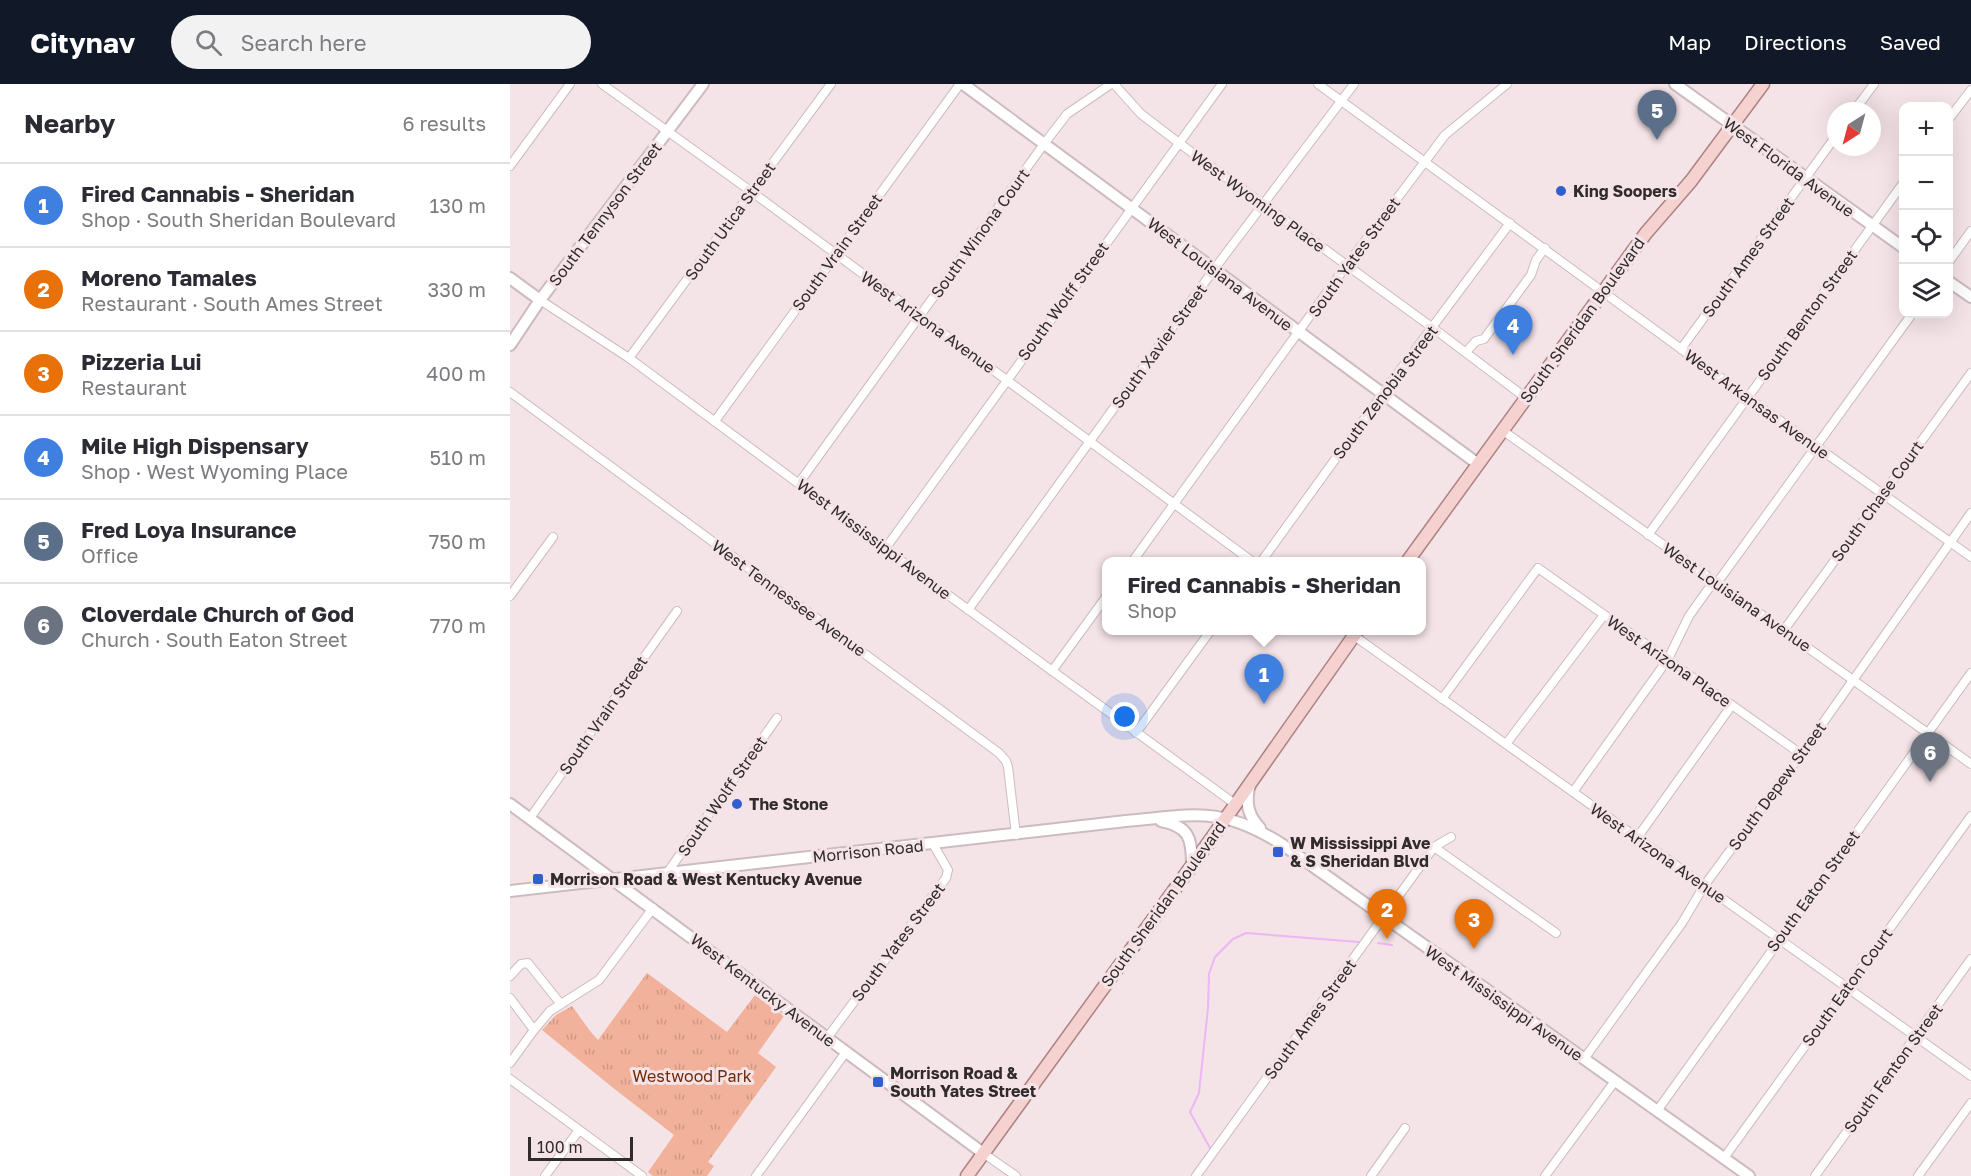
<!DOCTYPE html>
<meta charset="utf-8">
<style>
:root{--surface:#fff;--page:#f2f2f3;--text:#2b2b33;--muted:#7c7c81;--line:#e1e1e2;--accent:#111827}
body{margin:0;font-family:"Golos Text",sans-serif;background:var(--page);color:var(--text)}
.controls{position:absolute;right:18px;top:18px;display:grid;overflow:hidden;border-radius:12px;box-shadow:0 6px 24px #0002}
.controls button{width:54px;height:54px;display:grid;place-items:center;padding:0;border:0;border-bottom:2px solid var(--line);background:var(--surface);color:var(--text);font:30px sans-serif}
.compass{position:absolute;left:1317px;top:18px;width:54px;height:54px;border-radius:50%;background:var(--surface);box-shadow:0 6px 24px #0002;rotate:216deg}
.scale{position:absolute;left:18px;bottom:15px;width:105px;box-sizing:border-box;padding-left:6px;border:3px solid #312b2c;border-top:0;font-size:16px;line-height:21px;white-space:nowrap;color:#312b2c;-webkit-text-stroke:4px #f4e3e7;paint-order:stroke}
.you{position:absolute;left:615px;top:633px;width:21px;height:21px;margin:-15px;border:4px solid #fff;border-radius:50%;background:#1a73e8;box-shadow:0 0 0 9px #1a73e833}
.badge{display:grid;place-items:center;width:39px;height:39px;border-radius:50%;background:var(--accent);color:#fff;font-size:20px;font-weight:700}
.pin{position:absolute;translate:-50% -50px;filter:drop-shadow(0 2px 3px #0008)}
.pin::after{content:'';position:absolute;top:32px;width:21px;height:18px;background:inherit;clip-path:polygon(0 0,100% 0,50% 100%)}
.popup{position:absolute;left:592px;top:473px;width:324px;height:78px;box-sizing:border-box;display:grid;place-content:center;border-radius:12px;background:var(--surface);filter:drop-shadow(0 2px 4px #0005);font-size:20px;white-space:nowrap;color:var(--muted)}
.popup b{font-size:22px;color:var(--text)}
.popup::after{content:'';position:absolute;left:50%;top:100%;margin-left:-12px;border:12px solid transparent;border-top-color:var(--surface)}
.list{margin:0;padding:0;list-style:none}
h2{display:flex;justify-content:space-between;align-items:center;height:78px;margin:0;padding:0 24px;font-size:26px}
h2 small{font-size:20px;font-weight:400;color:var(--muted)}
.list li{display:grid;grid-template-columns:39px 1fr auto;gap:18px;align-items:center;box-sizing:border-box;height:84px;padding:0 24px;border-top:2px solid var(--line)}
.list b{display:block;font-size:22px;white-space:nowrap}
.list p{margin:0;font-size:20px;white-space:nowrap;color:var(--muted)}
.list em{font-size:20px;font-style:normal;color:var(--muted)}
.icon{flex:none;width:33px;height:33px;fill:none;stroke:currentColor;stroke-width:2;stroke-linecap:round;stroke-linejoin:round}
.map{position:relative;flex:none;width:1461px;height:1092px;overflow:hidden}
header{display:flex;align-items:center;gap:36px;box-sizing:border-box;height:84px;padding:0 30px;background:var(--accent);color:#fff}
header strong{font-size:28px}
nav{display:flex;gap:33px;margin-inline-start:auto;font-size:21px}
.search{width:420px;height:54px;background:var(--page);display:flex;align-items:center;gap:15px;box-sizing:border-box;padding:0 21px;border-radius:33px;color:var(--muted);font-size:22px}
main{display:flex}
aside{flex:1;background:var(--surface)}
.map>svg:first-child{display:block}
.park{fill:url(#park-tufts)}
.garden{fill:#f1b19a}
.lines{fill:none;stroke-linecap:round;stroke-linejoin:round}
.stream{stroke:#edb6f4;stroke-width:2}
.street-casing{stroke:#ccbbbf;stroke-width:10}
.secondary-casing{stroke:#ccbbbf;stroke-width:14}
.primary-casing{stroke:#ac8382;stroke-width:15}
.street{stroke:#fff;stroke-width:8}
.secondary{stroke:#fff;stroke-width:10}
.primary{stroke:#f5d1d0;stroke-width:12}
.poi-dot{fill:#315fce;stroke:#f4e3e7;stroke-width:2}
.labels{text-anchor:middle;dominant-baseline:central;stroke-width:6;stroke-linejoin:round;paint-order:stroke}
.street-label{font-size:16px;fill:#312b2c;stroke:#f4e3e7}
.poi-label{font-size:16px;font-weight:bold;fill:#312b2c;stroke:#f4e3e7;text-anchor:start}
.park-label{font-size:16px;fill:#6f2a0b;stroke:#f4e3e7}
</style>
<header>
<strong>Citynav</strong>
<div class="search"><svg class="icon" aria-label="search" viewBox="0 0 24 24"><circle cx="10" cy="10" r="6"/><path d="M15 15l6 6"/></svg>Search here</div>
<nav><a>Map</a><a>Directions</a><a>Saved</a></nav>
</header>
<main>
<aside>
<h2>Nearby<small>6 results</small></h2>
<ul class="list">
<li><span class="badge" style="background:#3f7fe0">1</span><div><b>Fired Cannabis - Sheridan</b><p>Shop · South Sheridan Boulevard</p></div><em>130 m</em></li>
<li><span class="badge" style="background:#e8710a">2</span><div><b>Moreno Tamales</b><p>Restaurant · South Ames Street</p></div><em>330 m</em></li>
<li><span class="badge" style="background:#e8710a">3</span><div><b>Pizzeria Lui</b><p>Restaurant</p></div><em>400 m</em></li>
<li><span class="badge" style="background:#3f7fe0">4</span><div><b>Mile High Dispensary</b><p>Shop · West Wyoming Place</p></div><em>510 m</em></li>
<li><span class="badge" style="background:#5c6f8a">5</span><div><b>Fred Loya Insurance</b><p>Office</p></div><em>750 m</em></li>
<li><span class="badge" style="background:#6b7280">6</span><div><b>Cloverdale Church of God</b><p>Church · South Eaton Street</p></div><em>770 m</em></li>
</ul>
</aside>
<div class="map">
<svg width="1461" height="1092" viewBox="0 0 1461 1092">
<defs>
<pattern id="park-tufts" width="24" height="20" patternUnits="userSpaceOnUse" patternTransform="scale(1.5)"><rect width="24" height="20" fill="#f1b19a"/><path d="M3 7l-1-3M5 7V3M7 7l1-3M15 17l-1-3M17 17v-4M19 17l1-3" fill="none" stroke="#cf9885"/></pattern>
</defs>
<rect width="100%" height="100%" fill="#f4e3e7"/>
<path class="park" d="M137 889 217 948 245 911 274 932 248 969 266 983 198 1078 204 1082 197 1092H143L138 1088 164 1051 102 1003 32 946 46 931 62 922 80 947 88 956Z"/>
<path class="garden" d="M213 1013 227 1022 212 1044 198 1035Z"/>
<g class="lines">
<g class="stream">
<path d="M868 859 882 861"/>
<path d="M700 1064 680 1028 689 1009 698 924 699 890 705 873 723 855 736 849 849 858"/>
</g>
<g class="street-casing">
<g id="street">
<path d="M92 0 242 108 743 478"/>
<path d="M604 0 631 30 669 59 923 244 1016 314"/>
<path d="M808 0 1237 313 1461 473"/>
<path d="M1344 27 1364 0"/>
<path d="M1438 36 1461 6"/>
<path d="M0 82 60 0"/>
<path d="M1438 179 1461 147"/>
<path d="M30 216 119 274 304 411 375 465 725 720"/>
<path d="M1171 265 1326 52"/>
<path d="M956 268 966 257 974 255 1021 191 1026 176 1035 164"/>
<path d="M119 274 321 0"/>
<path d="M0 308 489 669 496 677 498 683 506 751"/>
<path d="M205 337 450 0"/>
<path d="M992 346 1461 680"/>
<path d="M289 399 534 60 557 30 601 0"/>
<path d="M1138 451 1394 98"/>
<path d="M375 465 712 0"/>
<path d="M622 478 836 182 935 51 997 0"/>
<path d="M751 478 873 309 1000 139"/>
<path d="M1207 499 1402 230"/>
<path d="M0 512 43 453"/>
<path d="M458 526 705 184 844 0"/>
<path d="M836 546 1461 992"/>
<path d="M1274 546 1461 289"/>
<path d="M542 587 596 513"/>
<path d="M932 615 1028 484 1291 670"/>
<path d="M626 649 701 546"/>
<path d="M996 660 1094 531"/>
<path d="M1063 708 1158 575 1179 532 1204 497"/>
<path d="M20 734 167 527"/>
<path d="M1127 754 1222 621"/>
<path d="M924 763 1046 849"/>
<path d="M157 789 267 634"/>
<path d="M0 892 11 880 18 879 50 919"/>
<path d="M0 914 24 946"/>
<path d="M317 954 436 794 438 786 423 760"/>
<path d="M1074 975 1172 839 1194 802 1291 670 1461 429"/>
<path d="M0 979 24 946 40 927 89 896 143 824"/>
<path d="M0 995 132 1092"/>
<path d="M1147 1027 1461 589"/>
<path d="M473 1069 506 1092"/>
<path d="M1214 1074 1461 732"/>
<path d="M35 1092 69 1046"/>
<path d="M246 1092 336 968"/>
<path d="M686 1092 924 763 941 753"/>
<path d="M861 1092 895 1044"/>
<path d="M1035 1092 1105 997"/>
<path d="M1305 1092 1461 875"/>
<path d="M1408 1092 1461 1019"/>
</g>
</g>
<g class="secondary-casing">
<g id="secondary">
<path d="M453 0 968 380"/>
<path d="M1165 0 1394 164"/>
<path d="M0 194 30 216"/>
<path d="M1438 197 1461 213"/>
<path d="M0 261 30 216 193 0"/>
<path d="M740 701C735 717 738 732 750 744"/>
<path d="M0 720 473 1069"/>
<path d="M651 737C679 742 682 755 682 780"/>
<path d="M0 807 616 737C685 731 711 721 773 761L1239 1092"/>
</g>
</g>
<g class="primary-casing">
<g id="primary">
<path d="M897 478 1136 149 1181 97 1253 0"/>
<path d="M457 1092 699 758 848 546"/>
</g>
</g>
<use href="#street" class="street"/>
<use href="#secondary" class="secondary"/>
<use href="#primary" class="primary"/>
</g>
<g class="poi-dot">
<circle cx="1051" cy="107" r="6"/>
<circle cx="227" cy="720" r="6"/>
<rect x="762" y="762" width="12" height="12" rx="3"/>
<rect x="22" y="789" width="12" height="12" rx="3"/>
<rect x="362" y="992" width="12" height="12" rx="3"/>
</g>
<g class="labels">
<g class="street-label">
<text transform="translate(1279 83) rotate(36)">West Florida Avenue</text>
<text transform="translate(748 117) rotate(36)">West Wyoming Place</text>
<text transform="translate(95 130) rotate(-53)">South Tennyson Street</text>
<text transform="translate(220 137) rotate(-54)">South Utica Street</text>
<text transform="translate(470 149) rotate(-54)">South Winona Court</text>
<text transform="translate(327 168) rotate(-54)">South Vrain Street</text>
<text transform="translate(844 173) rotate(-54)">South Yates Street</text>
<text transform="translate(1238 173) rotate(-54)">South Ames Street</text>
<text transform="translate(710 190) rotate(37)">West Louisiana Avenue</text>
<text transform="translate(553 217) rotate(-54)">South Wolff Street</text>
<text transform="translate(1297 231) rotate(-54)">South Benton Street</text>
<text transform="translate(1072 236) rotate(-54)">South Sheridan Boulevard</text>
<text transform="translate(418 238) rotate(36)">West Arizona Avenue</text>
<text transform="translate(649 262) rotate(-54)">South Xavier Street</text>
<text transform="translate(875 308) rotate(-53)">South Zenobia Street</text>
<text transform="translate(1247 320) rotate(36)">West Arkansas Avenue</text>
<text transform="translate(1367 417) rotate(-54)">South Chase Court</text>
<text transform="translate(364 455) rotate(37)">West Mississippi Avenue</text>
<text transform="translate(1227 513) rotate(35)">West Louisiana Avenue</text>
<text transform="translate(279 514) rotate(36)">West Tennessee Avenue</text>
<text transform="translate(1159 577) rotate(35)">West Arizona Place</text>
<text transform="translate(93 631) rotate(-55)">South Vrain Street</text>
<text transform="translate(1267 702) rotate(-54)">South Depew Street</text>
<text transform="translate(212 712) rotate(-55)">South Wolff Street</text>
<text transform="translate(358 767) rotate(-6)">Morrison Road</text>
<text transform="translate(1148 769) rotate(35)">West Arizona Avenue</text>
<text transform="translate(1303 807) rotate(-54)">South Eaton Street</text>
<text transform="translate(653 820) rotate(-54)">South Sheridan Boulevard</text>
<text transform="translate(388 858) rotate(-53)">South Yates Street</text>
<text transform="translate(1337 903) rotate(-54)">South Eaton Court</text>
<text transform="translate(253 906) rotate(37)">West Kentucky Avenue</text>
<text transform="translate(994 919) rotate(35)">West Mississippi Avenue</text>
<text transform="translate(800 935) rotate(-54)">South Ames Street</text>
<text transform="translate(1383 984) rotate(-54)">South Fenton Street</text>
</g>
<g class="poi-label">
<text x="1063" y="107">King Soopers</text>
<text x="239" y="720">The Stone</text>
<text x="780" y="759">W Mississippi Ave<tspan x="780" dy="18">&amp; S Sheridan Blvd</tspan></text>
<text x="40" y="795">Morrison Road &amp; West Kentucky Avenue</text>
<text x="380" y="989">Morrison Road &amp;<tspan x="380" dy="18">South Yates Street</tspan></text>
</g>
<g class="park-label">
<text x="182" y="992">Westwood Park</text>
</g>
</g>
</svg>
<div class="controls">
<button>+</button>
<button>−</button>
<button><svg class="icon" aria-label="locate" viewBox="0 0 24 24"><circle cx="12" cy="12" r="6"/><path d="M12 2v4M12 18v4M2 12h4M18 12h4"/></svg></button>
<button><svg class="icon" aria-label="layers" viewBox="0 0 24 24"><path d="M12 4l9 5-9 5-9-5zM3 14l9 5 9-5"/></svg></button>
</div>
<svg class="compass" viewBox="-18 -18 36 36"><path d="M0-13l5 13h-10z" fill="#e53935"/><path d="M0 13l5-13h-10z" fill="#7c7c81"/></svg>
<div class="scale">100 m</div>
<div class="you"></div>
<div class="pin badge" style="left:754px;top:620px;background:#3f7fe0">1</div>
<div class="popup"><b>Fired Cannabis - Sheridan</b>Shop</div>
<div class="pin badge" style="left:877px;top:855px;background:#e8710a">2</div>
<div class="pin badge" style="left:964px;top:865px;background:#e8710a">3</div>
<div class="pin badge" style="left:1003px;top:271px;background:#3f7fe0">4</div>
<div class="pin badge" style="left:1147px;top:56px;background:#5c6f8a">5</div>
<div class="pin badge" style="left:1420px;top:698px;background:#6b7280">6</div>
</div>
</main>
